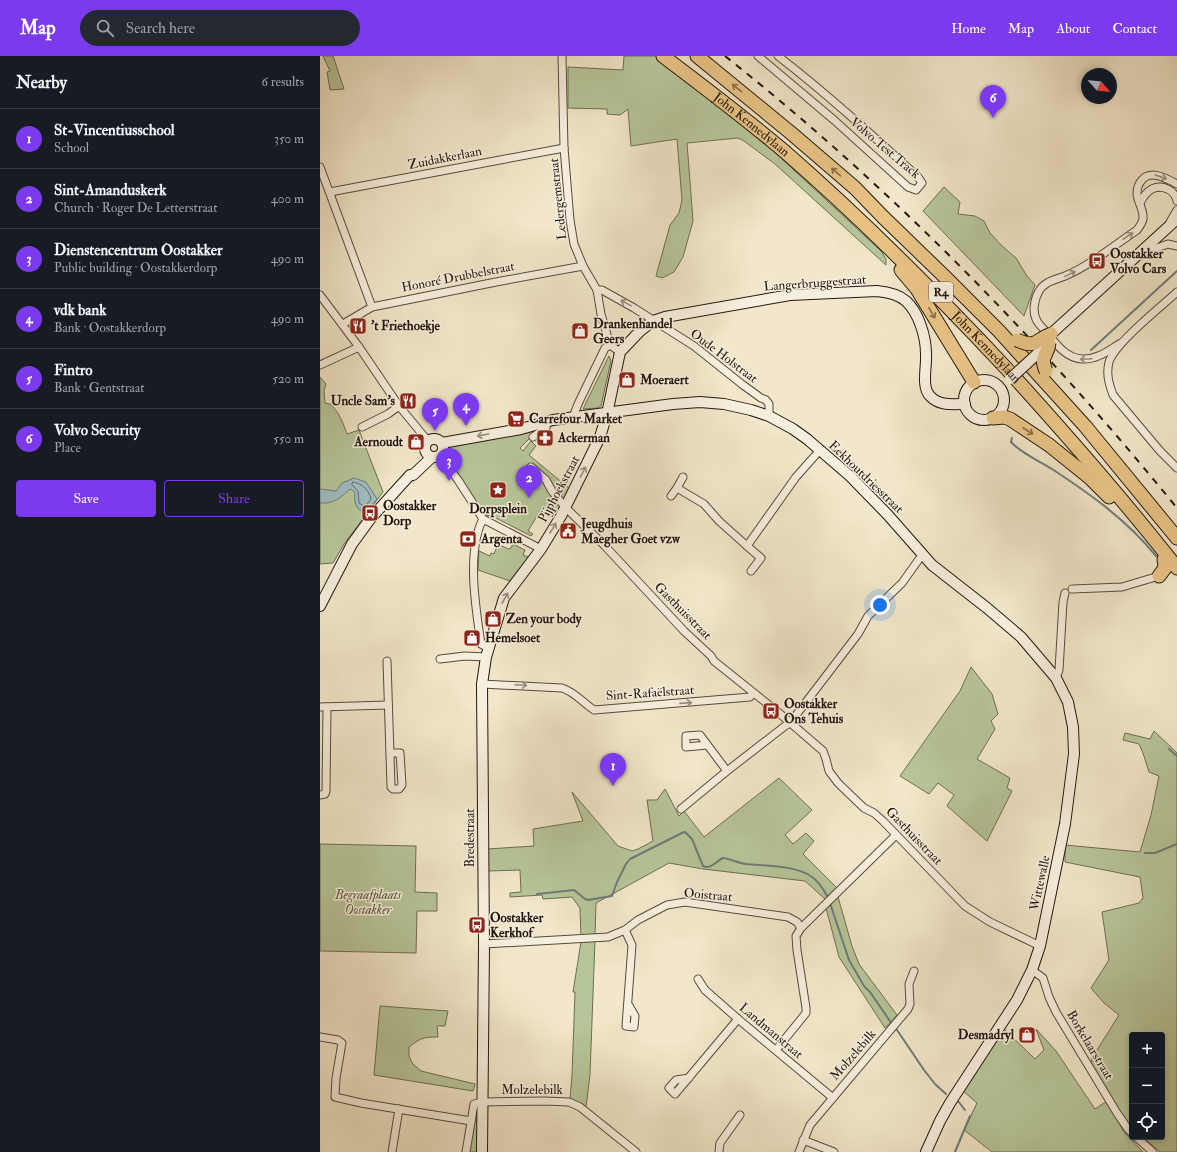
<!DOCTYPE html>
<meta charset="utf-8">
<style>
:root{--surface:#171b24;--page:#242831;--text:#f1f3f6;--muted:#9ea1a6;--line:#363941;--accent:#7c3aed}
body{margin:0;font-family:"IM FELL Double Pica",serif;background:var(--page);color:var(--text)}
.controls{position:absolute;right:12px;bottom:12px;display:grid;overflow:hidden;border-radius:4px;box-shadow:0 2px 6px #0003}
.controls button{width:36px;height:36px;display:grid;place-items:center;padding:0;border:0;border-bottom:1px solid var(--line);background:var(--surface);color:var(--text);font:20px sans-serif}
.compass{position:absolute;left:761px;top:12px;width:36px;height:36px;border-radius:50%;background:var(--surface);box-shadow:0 2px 6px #0003;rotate:117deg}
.you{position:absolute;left:560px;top:549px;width:14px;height:14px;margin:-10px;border:3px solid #fff;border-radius:50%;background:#1a73e8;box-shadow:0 0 0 6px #1a73e833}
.badge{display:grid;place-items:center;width:26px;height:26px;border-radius:50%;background:var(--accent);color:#fff;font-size:13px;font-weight:700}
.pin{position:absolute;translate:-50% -33px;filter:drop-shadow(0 1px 2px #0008)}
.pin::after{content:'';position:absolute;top:21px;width:14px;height:12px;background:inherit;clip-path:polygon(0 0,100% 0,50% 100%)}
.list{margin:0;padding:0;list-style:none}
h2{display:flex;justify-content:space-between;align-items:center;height:52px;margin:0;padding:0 16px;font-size:17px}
h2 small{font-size:13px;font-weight:400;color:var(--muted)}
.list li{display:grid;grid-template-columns:26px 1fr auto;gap:12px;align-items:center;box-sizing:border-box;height:60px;padding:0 16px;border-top:1px solid var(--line)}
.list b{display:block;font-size:15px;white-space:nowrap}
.list p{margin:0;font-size:13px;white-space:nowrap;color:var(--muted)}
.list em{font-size:13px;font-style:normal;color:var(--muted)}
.actions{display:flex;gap:8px;padding:12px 16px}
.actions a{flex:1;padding:9px 0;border:1px solid var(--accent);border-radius:4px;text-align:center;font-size:14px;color:var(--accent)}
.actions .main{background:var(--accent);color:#fff}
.icon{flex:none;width:22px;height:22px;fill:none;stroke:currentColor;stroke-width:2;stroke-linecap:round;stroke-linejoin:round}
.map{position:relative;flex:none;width:857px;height:1096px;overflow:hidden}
header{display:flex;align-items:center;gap:24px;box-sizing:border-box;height:56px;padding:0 20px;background:var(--accent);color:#fff}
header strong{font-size:19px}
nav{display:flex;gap:22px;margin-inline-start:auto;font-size:14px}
.search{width:280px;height:36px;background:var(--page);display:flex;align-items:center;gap:10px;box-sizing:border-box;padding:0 14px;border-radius:22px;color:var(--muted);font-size:15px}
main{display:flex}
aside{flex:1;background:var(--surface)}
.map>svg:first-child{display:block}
.green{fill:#b7c69a;stroke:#6d6e54}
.water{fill:#a0bdc2;stroke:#6e7b7a}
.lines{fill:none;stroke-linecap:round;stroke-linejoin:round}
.shore{stroke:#626a68;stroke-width:1}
.stream{stroke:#6e7b7a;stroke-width:2}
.street-casing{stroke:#574b3e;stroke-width:9}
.secondary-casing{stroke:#23170f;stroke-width:12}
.highway-casing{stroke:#23170f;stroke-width:15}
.street{stroke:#f7efdd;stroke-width:7}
.secondary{stroke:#f7efdd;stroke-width:10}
.highway{stroke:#e9c485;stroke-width:13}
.rail{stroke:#23170f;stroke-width:2;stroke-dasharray:7 7;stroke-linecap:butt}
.secondary-bridge-casing{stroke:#23170f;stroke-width:12;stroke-linecap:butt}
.highway-bridge-casing{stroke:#23170f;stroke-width:15;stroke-linecap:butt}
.secondary-bridge{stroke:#f7efdd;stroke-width:10}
.highway-bridge{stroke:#e9c485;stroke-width:13}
.oneway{stroke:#866e4a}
.oneway2{stroke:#988e80}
.labels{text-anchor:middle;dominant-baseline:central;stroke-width:3;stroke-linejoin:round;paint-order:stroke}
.shield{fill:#f7efdd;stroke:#63584d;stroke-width:1}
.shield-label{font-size:12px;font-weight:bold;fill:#23170f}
.street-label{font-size:13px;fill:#23170f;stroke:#f7efdd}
.poi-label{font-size:13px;font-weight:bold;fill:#23170f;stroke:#f7efdd;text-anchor:start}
.park-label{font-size:13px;font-style:italic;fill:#575440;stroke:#f7efdd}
</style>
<header>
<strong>Map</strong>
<div class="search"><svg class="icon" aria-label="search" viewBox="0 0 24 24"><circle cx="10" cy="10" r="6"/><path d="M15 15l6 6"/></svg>Search here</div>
<nav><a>Home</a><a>Map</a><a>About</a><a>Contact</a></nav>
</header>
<main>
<aside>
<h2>Nearby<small>6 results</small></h2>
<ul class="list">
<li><span class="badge">1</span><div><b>St-Vincentiusschool</b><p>School</p></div><em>350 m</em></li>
<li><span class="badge">2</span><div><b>Sint-Amanduskerk</b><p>Church · Roger De Letterstraat</p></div><em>400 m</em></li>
<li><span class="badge">3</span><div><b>Dienstencentrum Oostakker</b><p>Public building · Oostakkerdorp</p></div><em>490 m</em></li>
<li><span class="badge">4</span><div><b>vdk bank</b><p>Bank · Oostakkerdorp</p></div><em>490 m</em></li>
<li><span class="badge">5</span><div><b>Fintro</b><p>Bank · Gentstraat</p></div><em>520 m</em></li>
<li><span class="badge">6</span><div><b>Volvo Security</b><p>Place</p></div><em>550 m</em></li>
</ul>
<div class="actions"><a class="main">Save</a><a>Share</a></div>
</aside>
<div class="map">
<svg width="857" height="1096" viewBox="0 0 857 1096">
<rect width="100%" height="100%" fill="#f2e7ca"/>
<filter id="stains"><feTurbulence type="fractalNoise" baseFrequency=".005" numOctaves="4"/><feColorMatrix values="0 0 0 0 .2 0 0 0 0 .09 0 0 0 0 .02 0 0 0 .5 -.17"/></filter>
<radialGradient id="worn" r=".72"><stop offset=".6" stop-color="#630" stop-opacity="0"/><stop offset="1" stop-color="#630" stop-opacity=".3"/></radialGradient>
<g class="green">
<path d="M3 0H13L24 33 10 34 7 16 10 15Z"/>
<path d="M304 0H337L432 75 561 195 566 203V209L455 108 424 85 418 82 367 87 373 165 363 201 354 216 342 222 336 220 350 169 359 157 362 144 357 83 311 90 308 53 300 59 287 58V53L248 52V11L303 14Z"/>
<path d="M624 131 640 146 638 158 655 160 664 165 670 177 682 190 696 202 707 220 715 229 704 260 603 155Z"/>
<path d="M289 300 291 305 281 350 277 352 263 353Z"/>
<path d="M0 321 6 328 4 335 5 347C16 347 24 369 27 378L39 374 63 436 24 488 13 507 0 508Z"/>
<path d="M219 373 200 392 203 395 211 385 216 390 209 399 250 433 240 455 231 452 226 455 222 452 208 475 213 478 211 480 172 460 164 459 125 399 127 391 132 389 173 383Z"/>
<path d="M178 488 188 493 191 492 193 488 205 494 203 499 211 502 193 526 158 514 159 495 170 500 171 497 174 498Z"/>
<path d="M651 611 672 638 678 658 671 665 675 673 657 703 690 722 687 732 692 735 667 785 627 750 634 739 618 727 609 738 580 720 640 635Z"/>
<path d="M834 675 857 697V1096H840L823 1081H842V979H812V1072L809 1070 771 1007 772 1002 799 959 784 947 771 932 789 904 782 856 819 847 823 842 820 821 745 806V789L820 796 831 759 839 720 829 716 823 697 819 688 803 684 805 677 830 683Z"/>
<path d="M459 722 492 754 465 779 473 788 486 777 494 785 483 798 517 832 505 843 485 825 383 813 349 807 276 847 275 879 261 880 260 852 252 841 223 843 222 839 190 841V837L201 836 200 814 168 815 167 793 214 790 213 773 263 765 252 736 298 790 312 795 318 793 333 785 327 744H337L345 733 359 760 364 755 384 781Z"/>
<path d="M0 788 96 790 95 836 117 837V855H97L96 897 0 895Z"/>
<path d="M518 841 532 890 539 908 577 959 565 972 519 901 506 852Z"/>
<path d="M275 884 270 1019 266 1051 250 1043 252 1020 255 936H253L261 886Z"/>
<path d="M60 950 128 955 125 970H117L118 981C104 981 100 982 89 991V1000L92 1007 101 1015 155 1028 153 1035 54 1019Z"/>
<path d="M684 973 715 1003 724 994 716 973 736 995 775 1053 787 1045 804 1076 823 1096H672L644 1074 657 1047 642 1034Z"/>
<path d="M156 1055 158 1057 157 1096H148Z"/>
</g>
<path class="water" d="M34 422 46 426 57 443 45 457C35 452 34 447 35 436L30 433C27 435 25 438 22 440 17 445 7 448 0 447V433L16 435 22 427Z"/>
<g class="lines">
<path class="shore" d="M33 426C43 428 49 434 51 443L45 451 39 447 38 435 32 429Z"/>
<g class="stream">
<path d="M771 294 857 215"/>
<path d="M692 382 691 386C702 398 718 404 732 413 770 438 807 464 836 500"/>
<path d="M849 693 857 700"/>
<path d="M825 797H835L857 788"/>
<path d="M217 838 254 834 265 843 268 844 292 840 297 826 306 808 310 803 362 777 365 776 372 783 383 810C391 814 396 805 403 802 411 803 418 807 426 808 446 810 476 809 492 821 500 826 504 835 509 843"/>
<path d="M510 847 529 904 544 930 550 936 572 968"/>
<path d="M575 971 604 1014 615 1028 626 1038"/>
<path d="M638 1045 645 1054"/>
<path d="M635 1096 650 1060"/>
</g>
<g class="street-casing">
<g id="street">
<path d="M242 0 244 92 250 164 254 188 263 210 277 234 281 258 290 289 300 296"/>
<path d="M438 0 514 64 588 131 596 134 602 127 598 121C553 80 506 37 458 0"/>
<path d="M0 111 52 251"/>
<path d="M10 136 244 92"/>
<path d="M820 147C823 141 826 136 832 133 842 128 855 134 857 145"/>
<path d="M850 166 857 154"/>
<path d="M831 194 848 188 857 190"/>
<path d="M277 234H282L314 252 374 290 423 329 441 342 446 344 449 348V360"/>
<path d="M857 236C841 251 795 287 789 306 786 318 789 328 793 339L840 395 857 412"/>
<path d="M0 239 39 291 79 350 108 385"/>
<path d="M23 268 52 251 176 226 263 210"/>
<path d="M801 287C789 294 777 304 762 303 746 302 736 288 727 277 724 273 719 269 717 265 712 256 714 244 719 235 725 225 735 224 745 220 769 210 795 189 817 174 820 170 822 168 823 163 824 154 818 147 817 138 817 133 818 128 822 124 831 113 847 123 857 128"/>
<path d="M0 309 39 291"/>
<path d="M253 361 258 348 285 292 290 289"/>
<path d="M42 371 68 358 79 350"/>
<path d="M213 381 226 372 227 366"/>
<path d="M120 400 138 424 163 463 221 493"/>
<path d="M211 411 226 424 232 435 245 451 284 489 364 575 391 600 394 605 459 657 503 695 506 703 509 715 518 727 544 752 554 757 563 765 645 850 670 866 720 890"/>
<path d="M363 421 357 432 384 448 399 465 427 490 476 421 500 394"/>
<path d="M351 440 357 432"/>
<path d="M163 463C146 495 156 554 161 588L168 592"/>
<path d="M427 490 441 502 431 515"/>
<path d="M752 533 802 531 839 520"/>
<path d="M120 603 145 600 166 601"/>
<path d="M67 605 71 731 73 733H79L82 729 80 697H70"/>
<path d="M736 622 739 614 743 546 745 537"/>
<path d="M162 628 242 632C255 636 263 647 274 654L430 641 433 637"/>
<path d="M0 651 68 649"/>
<path d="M387 689 366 691V680L380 679 407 715"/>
<path d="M0 739 5 738 6 735 7 651"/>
<path d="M361 753 407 715 465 670 470 667 538 578 548 560 582 527 602 499"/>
<path d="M305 874 312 889 306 970 314 971 315 960 308 948"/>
<path d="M164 888 288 881 305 874 318 864 347 849 365 846 468 861 477 866 481 872"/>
<path d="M712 914 723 922 729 941 736 956 797 1057 808 1073 812 1077"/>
<path d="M378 923 385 934 418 963 513 1042"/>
<path d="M0 981 18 984 22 987 16 1022 15 1041 41 1047 151 1065"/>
<path d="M456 994 486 957V952L477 894 476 880 481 872 576 779"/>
<path d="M369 1022 356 1024 349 1032 355 1038 418 963"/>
<path d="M816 1081 833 1096"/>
<path d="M483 1084 514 1096"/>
<path d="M72 1096 79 1053"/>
<path d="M146 1096 154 1048 162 1046 224 1045 249 1046 260 1051 316 1096"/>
<path d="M399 1096 400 1087 420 1059"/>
<path d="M479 1096 490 1069 588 953 590 948 589 928 594 915"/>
</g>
</g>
<g class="secondary-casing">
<g id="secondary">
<path d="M731 278 857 163"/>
<circle cx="664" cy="344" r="20"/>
<circle cx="114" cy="392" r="9"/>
<path d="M122 387 201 373 233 364 353 348 380 346 404 348 431 354 449 360 473 373 487 383 530 420 567 458 612 509 667 552 701 581 736 622 748 646 753 671 754 698 745 768 720 890 712 914 697 944 630 1047 620 1065 606 1096"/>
<path d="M0 550 32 488 51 462 90 419H93L112 401"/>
<path d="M162 1096 164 888 162 628 166 601 184 542 221 493 241 460 280 381 287 358 300 296 320 275 333 265 345 261 470 239 557 235C567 236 578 238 586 245 599 257 606 281 606 298 607 310 601 331 610 340 619 350 632 348 645 348"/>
</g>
</g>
<g class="highway-casing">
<g id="highway">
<path id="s1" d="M343 0C384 31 425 62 464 95 542 163 615 236 686 312 745 377 803 443 857 512"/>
<path d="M377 0 471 77 535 132 563 161 624 220 679 275 765 370 857 482"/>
<path d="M581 214 597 233 654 326"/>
<path d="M673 362 684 361 690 363 729 389 770 422 789 441"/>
<path d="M839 520 845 512 844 503"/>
</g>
</g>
<use href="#street" class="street"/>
<use href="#secondary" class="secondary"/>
<use href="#highway" class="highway"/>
<path class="rail" d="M405 0C573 133 722 286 857 452"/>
<g class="secondary-bridge-casing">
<path id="secondary-bridge" d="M690 323 728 288"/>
</g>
<g class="highway-bridge-casing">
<g id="highway-bridge">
<path d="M697 284C717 293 715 284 731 278"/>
<path d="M726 315C719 299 728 301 729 287"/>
</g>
</g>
<use href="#secondary-bridge" class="secondary-bridge"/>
<use href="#highway-bridge" class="highway-bridge"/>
</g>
<defs><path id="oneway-shaft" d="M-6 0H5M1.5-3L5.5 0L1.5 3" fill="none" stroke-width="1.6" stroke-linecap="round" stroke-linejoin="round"/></defs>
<g class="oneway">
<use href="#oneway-shaft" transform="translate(417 32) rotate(-141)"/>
<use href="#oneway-shaft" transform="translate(516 116) rotate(-139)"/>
<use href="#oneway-shaft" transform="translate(612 257) rotate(60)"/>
<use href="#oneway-shaft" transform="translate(708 375) rotate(33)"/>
</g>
<g class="oneway2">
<use href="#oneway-shaft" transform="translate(841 121) rotate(19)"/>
<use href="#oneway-shaft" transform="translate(808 180) rotate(-34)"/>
<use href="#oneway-shaft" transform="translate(750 218) rotate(-26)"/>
<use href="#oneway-shaft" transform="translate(306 247) rotate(-151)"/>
<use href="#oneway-shaft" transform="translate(766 303) rotate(177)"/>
<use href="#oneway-shaft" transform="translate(163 379) rotate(170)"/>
<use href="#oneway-shaft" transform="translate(263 416) rotate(-63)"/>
<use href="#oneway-shaft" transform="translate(233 472) rotate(-59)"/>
<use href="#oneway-shaft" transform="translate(185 542) rotate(-61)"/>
<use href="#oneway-shaft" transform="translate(201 629) rotate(3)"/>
<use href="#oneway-shaft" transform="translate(366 647) rotate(-4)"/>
</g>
<defs>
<g id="bus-square" transform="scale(0.9)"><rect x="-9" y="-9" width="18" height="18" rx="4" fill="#8f2418" stroke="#f7efdd"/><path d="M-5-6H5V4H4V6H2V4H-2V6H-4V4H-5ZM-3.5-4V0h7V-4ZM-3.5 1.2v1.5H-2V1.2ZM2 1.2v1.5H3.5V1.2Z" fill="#fff"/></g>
<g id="restaurant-square" transform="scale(0.9)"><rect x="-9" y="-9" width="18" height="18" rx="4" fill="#8f2418" stroke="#f7efdd"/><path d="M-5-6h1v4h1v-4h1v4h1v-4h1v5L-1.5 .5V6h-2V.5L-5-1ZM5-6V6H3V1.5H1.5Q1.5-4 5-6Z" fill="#fff"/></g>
<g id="shop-square" transform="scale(0.9)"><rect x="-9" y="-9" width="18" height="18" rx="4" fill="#8f2418" stroke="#f7efdd"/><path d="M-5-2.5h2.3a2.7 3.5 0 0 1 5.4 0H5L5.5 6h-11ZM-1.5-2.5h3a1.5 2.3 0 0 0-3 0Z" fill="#fff"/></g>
<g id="supermarket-square" transform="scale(0.9)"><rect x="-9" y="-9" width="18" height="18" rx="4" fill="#8f2418" stroke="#f7efdd"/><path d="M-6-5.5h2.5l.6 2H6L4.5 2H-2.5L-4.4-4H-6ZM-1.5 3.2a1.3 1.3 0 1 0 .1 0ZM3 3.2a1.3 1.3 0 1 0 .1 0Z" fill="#fff"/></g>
<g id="pharmacy-square" transform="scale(0.9)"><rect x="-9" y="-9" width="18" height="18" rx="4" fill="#8f2418" stroke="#f7efdd"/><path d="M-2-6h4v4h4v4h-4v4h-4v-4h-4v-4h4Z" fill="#fff"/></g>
<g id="sight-square" transform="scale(0.9)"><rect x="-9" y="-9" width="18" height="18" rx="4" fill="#8f2418" stroke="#f7efdd"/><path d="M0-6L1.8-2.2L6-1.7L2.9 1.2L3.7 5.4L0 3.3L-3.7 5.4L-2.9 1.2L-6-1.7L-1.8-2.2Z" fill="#fff"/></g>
<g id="civic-square" transform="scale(0.9)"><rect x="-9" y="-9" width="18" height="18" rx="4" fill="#8f2418" stroke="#f7efdd"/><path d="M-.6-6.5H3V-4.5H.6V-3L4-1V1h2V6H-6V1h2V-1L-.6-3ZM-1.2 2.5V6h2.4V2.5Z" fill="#fff"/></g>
<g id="bank-square" transform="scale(0.9)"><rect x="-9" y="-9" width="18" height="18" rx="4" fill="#8f2418" stroke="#f7efdd"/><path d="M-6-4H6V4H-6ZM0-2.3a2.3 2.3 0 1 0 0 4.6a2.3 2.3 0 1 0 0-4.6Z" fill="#fff"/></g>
</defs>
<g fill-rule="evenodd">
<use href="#bus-square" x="777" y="205"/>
<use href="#restaurant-square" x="38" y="270"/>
<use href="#shop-square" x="260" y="275"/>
<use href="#shop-square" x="307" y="324"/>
<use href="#restaurant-square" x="88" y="345"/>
<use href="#supermarket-square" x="196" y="363"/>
<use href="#pharmacy-square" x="225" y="382"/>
<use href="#shop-square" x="96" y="386"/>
<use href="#sight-square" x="178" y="434"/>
<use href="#bus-square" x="50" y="457"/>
<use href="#civic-square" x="248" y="475"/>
<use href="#bank-square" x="148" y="483"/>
<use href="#shop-square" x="173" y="563"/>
<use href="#shop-square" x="152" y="582"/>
<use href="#bus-square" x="451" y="655"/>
<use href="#bus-square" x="157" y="869"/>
<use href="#shop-square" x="707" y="979"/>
</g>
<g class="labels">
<rect class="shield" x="609" y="226" width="24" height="20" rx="3"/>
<g class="shield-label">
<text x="621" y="236">R4</text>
</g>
<g class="street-label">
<text stroke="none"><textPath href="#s1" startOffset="112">John Kennedylaan</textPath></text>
<text transform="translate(565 92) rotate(40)">Volvo Test Track</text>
<text transform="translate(125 102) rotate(-11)">Zuidakkerlaan</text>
<text transform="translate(238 143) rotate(-96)">Ledergemstraat</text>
<text transform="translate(138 221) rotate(-11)">Honoré Drubbelstraat</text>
<text transform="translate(495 227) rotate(-4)">Langerbruggestraat</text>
<text stroke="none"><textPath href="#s1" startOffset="436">John Kennedylaan</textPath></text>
<text transform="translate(404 300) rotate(37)">Oude Holstraat</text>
<text transform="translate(546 421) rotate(44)">Eekhoutdriesstraat</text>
<text transform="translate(239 433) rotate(-62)">Pijphoekstraat</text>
<text transform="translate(363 555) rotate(45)">Gasthuisstraat</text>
<text transform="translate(330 637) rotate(-4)">Sint-Rafaëlstraat</text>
<text transform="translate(594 780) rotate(46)">Gasthuisstraat</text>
<text transform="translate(150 782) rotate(-90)">Bredestraat</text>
<text transform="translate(720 827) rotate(-78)">Wittewalle</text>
<text transform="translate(388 839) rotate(5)">Ooistraat</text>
<text transform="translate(451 975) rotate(40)">Landmanstraat</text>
<text transform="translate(770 989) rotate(59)">Borkelaarstraat</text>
<text transform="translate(533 999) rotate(-49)">Molzelebilk</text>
<text x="212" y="1034">Molzelebilk</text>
</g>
<g class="poi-label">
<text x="790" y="198">Oostakker<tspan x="790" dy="15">Volvo Cars</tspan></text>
<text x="273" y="268">Drankenhandel<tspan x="273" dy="15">Geers</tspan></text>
<text x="51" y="270">'t Friethoekje</text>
<text x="320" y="324">Moeraert</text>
<text x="75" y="345" text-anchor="end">Uncle Sam's</text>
<text x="209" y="363">Carrefour Market</text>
<text x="238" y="382">Ackerman</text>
<text x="83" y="386" text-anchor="end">Aernoudt</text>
<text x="63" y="450">Oostakker<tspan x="63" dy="15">Dorp</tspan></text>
<text x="178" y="453" text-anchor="middle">Dorpsplein</text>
<text x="261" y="468">Jeugdhuis<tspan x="261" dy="15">Maegher Goet vzw</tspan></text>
<text x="161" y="483">Argenta</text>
<text x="186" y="563">Zen your body</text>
<text x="165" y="582">Hemelsoet</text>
<text x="464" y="648">Oostakker<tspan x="464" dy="15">Ons Tehuis</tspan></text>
<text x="170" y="862">Oostakker<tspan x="170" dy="15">Kerkhof</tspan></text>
<text x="694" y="979" text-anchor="end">Desmadryl</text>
</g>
<g class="park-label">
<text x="48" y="839">Begraafplaats<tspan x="48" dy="15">Oostakker</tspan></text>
</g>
</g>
<rect width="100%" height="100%" filter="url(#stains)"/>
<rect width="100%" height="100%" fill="url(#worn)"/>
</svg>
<div class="controls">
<button>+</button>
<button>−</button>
<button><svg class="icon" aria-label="locate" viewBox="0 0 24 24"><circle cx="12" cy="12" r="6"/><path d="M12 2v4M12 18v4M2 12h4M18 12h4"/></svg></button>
</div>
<svg class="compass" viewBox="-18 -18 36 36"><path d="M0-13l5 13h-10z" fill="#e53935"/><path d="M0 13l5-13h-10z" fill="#9ea1a6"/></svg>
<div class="you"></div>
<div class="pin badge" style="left:293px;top:730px">1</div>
<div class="pin badge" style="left:209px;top:442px">2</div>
<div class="pin badge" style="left:129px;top:425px">3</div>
<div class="pin badge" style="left:146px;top:370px">4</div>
<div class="pin badge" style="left:115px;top:375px">5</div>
<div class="pin badge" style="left:673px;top:62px">6</div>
</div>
</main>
